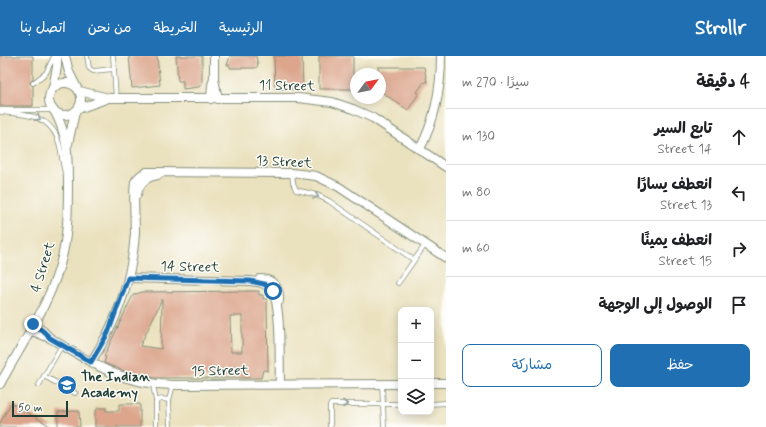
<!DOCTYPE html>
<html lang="ar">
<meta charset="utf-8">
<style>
:root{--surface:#fff;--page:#f2f2f2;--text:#202124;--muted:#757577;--line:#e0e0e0;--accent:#1f6fb2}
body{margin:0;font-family:Mynerve,"Playpen Sans Arabic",sans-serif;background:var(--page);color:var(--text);direction:rtl}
.controls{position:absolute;right:12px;bottom:12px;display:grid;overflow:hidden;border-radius:8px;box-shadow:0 2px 10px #0003}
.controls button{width:36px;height:36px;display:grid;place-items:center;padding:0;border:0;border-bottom:1px solid var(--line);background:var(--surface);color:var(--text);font:20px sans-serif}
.compass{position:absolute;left:350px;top:12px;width:36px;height:36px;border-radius:50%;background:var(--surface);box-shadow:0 2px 10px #0003;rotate:57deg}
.scale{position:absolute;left:12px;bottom:10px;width:56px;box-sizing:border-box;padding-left:4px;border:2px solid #1f3d34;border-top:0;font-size:11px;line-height:14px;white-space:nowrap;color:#1f3d34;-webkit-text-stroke:3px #fdfcf7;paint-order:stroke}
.stop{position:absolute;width:12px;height:12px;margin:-9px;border:3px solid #1f6fb2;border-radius:50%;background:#fff}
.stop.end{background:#1f6fb2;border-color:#fff;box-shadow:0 1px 4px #0008}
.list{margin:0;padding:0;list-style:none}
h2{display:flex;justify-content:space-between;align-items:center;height:52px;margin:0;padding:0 16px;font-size:17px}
h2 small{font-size:13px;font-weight:400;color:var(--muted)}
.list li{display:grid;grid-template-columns:26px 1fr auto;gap:12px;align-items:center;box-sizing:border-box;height:56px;padding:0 16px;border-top:1px solid var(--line)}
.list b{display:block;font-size:15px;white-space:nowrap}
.list p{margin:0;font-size:13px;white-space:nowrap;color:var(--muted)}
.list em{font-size:13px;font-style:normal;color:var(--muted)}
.actions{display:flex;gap:8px;padding:12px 16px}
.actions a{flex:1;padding:9px 0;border:1px solid var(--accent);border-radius:8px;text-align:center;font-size:14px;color:var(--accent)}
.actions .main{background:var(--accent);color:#fff}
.icon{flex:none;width:22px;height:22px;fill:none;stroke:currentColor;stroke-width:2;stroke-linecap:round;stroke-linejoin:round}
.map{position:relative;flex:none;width:446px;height:371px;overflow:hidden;direction:ltr}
header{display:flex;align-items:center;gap:24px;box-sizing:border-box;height:56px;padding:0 20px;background:var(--accent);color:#fff}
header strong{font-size:19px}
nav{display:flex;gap:22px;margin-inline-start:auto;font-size:14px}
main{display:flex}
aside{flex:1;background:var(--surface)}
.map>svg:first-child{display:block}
.building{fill:#dca58c;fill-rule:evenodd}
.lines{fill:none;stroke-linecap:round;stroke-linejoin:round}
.service-casing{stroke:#848f79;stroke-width:5.5}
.minor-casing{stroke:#848f79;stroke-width:10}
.service{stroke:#fff;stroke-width:4}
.minor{stroke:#fff;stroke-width:8}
.oneway{stroke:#8f9e9a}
.route{stroke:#1f6fb2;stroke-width:5}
.labels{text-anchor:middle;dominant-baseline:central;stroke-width:3;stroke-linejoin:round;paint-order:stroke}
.street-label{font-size:14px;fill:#1f3d34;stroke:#fdfcf7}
.poi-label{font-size:14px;font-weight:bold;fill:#1f3d34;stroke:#fdfcf7;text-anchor:start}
</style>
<header>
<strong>Strollr</strong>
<nav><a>الرئيسية</a><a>الخريطة</a><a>من نحن</a><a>اتصل بنا</a></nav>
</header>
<main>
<aside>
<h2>4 دقيقة<small>سيرًا · 270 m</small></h2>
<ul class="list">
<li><svg class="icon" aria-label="ahead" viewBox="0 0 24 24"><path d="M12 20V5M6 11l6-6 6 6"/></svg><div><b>تابع السير</b><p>14 Street</p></div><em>130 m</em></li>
<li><svg class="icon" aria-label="left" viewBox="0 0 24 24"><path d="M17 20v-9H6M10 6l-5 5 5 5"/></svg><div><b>انعطف يسارًا</b><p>13 Street</p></div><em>80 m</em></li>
<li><svg class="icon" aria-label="right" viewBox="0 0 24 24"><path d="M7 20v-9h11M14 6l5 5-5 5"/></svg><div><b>انعطف يمينًا</b><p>15 Street</p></div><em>60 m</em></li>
<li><svg class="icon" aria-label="arrive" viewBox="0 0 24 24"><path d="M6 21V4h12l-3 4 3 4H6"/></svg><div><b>الوصول إلى الوجهة</b></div></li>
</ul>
<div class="actions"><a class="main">حفظ</a><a>مشاركة</a></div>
</aside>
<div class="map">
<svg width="446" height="371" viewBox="0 0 446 371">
<rect width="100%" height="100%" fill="#fdfcf7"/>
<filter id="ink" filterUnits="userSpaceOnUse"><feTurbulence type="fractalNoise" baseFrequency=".025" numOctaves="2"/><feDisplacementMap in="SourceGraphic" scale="8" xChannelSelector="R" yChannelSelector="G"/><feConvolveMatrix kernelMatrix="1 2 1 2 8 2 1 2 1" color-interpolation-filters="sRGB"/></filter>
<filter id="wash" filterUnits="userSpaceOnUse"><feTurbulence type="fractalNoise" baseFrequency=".012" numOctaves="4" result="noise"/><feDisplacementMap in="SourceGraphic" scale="16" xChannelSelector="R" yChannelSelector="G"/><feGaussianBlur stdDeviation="0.9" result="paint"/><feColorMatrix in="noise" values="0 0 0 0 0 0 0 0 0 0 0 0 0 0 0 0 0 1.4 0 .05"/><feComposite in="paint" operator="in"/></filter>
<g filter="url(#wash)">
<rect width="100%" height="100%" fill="#eae1be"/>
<g id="blocks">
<g class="building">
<path d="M0 0H33V23L30 27 33 30V50H0Z"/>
<path d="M129 0H157L160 29 132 32Z"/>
<path d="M176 0H202V27L199 31 183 33V25H178Z"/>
<path d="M230 0H256L258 9 256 12H230V9H227Z"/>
<path d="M274 0H302L303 33H275Z"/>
<rect x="319" y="0" width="34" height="33"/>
<path d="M378 11H424L427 26H424L417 36 419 37 408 54 380 35Z"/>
<path d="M259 235V239H263V243H267L268 315 263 314 261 322H155L124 315 104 307 106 301 104 300 133 239 142 236ZM162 243 161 293 140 290ZM230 260H242V296H231Z"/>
<path d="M11 347 52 371H0V367Z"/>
<path d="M119 348H140V371H95V355H97V352H106V355H119Z"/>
<path d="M79 355 80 371H58V356Z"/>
</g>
</g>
</g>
<g filter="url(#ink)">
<use href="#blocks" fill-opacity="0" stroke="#848f79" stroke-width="1"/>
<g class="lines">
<g class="service-casing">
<g id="service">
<path d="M87 0 89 12 93 15 114 13"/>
<path d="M113 0 116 42"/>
<path d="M33 27 46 17 54 0"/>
<path d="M0 54H53"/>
<path d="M0 56C24 58 51 58 59 87 62 97 62 107 65 117"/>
<path d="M292 117 293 127 296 134 317 139 329 145 414 204"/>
<path d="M398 227 425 189"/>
<path d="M44 320 75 337"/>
<path d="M382 328 384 371"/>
<path d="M39 329 62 289"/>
<path d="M153 329 156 345V371"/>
<path d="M156 345 162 343 169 344"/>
<path d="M431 348 446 347"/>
<path d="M170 371 169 344 173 329"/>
<path d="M330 371V350L331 348H401"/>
</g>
</g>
<g class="minor-casing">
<g id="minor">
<path d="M65 0 69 16 76 30"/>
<path d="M214 0V23L218 43"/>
<circle cx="65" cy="43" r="16"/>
<path d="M53 32 57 11V0"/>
<path d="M79 35 109 42H298L332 46 353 53 373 62 446 111"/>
<path d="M211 43 212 29 214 23"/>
<path d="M78 53 106 43"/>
<path d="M68 88 75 56"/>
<path d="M420 93C435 64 441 33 441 0"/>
<path d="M137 138C140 126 146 121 158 119"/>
<path d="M128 222 250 225C259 226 267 227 272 235 282 249 279 308 280 327"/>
<path d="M260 223C273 223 280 231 279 245"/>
<path d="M33 269 43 275 50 282C94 308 120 328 173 329L401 328"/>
<path d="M30 274 50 282"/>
<path d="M91 306C116 268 132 223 135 177 135 168 133 131 135 126 138 120 142 118 147 116L292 117 316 120 339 131 446 202"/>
<path d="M431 327H446"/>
<path d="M0 328C23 286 53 244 63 197 68 174 68 150 68 127 68 101 68 80 55 56"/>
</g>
</g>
<use href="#service" class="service"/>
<use href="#minor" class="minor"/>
</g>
<defs><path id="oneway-chevron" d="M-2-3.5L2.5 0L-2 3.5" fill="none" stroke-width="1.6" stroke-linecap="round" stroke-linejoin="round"/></defs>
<g class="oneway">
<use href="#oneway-chevron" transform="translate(38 62) rotate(28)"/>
<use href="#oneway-chevron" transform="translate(316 140) rotate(18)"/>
<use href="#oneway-chevron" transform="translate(345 348)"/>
</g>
</g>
<g class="lines" filter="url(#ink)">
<path class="route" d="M33 268 43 275 50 282 91 306 108 277 128 222 250 225 264 228 273 235"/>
</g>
<defs>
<g id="school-disc" transform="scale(1)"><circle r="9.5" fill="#1f6fb2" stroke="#fdfcf7"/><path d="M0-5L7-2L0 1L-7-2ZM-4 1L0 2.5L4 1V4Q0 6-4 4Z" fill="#fff"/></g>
</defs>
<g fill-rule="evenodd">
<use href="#school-disc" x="67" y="329"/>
</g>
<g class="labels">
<g class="street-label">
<text transform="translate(287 30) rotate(1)">11 Street</text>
<text transform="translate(284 106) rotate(3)">13 Street</text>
<text transform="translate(43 211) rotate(-73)">4 Street</text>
<text transform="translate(190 211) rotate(1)">14 Street</text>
<text transform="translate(220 315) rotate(-1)">15 Street</text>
</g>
<g class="poi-label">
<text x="81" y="321">The Indian<tspan x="81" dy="16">Academy</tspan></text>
</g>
</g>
</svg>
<div class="controls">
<button>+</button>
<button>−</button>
<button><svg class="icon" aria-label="layers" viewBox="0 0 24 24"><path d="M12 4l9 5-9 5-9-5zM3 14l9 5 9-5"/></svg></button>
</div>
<svg class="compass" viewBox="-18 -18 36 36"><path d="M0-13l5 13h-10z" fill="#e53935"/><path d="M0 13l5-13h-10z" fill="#757577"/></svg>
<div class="scale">50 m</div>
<div class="stop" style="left:273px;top:235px"></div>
<div class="stop end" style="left:33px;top:268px"></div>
</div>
</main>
